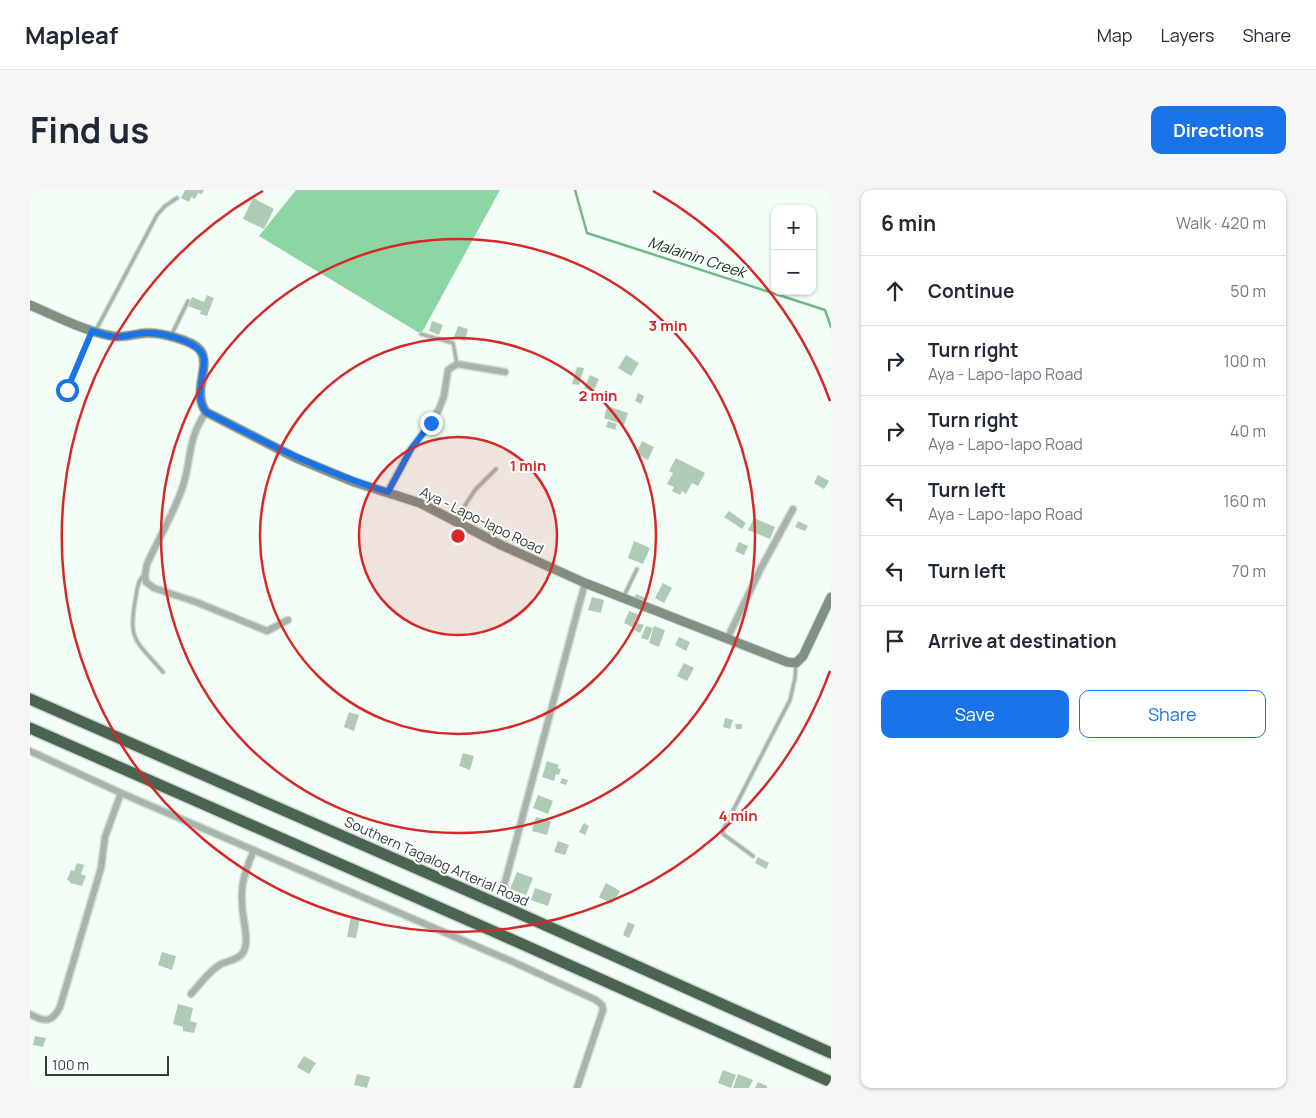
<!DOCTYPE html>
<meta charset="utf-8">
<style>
:root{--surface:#fff;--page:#f6f6f7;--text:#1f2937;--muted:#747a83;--line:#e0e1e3;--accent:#1a73e8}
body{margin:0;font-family:Manrope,sans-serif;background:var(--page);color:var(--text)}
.controls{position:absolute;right:15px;top:15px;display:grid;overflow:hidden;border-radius:10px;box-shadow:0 1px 4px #0004}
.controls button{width:45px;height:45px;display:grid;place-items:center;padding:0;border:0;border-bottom:1px solid var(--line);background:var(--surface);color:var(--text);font:25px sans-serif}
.scale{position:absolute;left:15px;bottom:12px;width:124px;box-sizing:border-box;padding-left:5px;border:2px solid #313c34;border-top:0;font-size:14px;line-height:18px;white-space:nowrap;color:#313c34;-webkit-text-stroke:4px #fff;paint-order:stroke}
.stop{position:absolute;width:15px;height:15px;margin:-11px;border:4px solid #1a73e8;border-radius:50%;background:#fff}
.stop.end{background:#1a73e8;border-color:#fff;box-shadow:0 1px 5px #0008}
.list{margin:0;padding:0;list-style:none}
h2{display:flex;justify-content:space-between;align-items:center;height:65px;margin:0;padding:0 20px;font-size:21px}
h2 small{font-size:16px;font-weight:400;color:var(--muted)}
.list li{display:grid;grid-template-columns:32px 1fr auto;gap:15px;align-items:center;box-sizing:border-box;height:70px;padding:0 20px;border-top:1px solid var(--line)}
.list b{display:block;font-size:19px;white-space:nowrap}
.list p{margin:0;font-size:16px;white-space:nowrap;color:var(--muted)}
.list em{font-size:16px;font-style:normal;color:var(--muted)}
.actions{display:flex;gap:10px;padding:15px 20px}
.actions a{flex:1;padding:11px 0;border:1px solid var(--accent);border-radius:10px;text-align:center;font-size:18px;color:var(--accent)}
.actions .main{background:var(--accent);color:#fff}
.icon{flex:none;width:28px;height:28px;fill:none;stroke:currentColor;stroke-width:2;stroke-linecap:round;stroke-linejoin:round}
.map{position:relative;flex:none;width:801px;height:898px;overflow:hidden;border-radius:10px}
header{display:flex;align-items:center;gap:30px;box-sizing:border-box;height:70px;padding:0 25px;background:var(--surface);border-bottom:1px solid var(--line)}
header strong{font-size:24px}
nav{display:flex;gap:28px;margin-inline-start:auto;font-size:18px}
.intro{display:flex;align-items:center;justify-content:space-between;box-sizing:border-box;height:120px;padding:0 30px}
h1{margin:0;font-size:35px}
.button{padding:12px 22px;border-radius:10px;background:var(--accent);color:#fff;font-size:18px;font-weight:700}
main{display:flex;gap:30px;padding:0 30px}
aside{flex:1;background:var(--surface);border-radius:10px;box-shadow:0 1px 4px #0004}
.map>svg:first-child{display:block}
.forest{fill:#8bd6a3}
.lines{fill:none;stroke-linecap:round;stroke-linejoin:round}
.stream{stroke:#70b988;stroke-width:2.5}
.building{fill:#afcbb6}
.lane-casing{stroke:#d0dbd3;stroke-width:5.5}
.street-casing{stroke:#d0dbd3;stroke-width:9}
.secondary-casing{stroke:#d0dbd3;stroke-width:11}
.highway-casing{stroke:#d0dbd3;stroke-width:14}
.lane{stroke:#a8b4ab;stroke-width:3}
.street{stroke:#a8b4ab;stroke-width:6}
.secondary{stroke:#809184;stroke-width:9}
.highway{stroke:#4b6452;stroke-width:11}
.route{stroke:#1a73e8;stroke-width:6}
.ring{fill:none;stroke:#d62828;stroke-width:2.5}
.labels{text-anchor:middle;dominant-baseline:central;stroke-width:4;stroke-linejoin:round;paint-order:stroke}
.street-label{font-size:14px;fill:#313c34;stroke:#fff}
.water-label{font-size:15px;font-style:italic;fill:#13331e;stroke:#fff}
.centre{fill:#d62828;stroke:#fff;stroke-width:2.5}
.ring-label{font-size:15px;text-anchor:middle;font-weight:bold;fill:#d62828;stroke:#fff;stroke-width:4;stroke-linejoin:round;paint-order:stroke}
</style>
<header>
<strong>Mapleaf</strong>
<nav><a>Map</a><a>Layers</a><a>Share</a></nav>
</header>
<div class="intro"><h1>Find us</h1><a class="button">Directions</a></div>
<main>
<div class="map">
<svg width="801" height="898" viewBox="0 0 801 898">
<rect width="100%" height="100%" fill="#f3fef6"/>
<path class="forest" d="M266 0H470L391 144 229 46Z"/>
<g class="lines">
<path class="stream" d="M545 0 557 43 795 120 801 137"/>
</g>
<g class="building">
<path d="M155 0H174L172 4 168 3 165 9 161 7 159 12 151 8Z"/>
<path d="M223 8 244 19 234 39 213 29Z"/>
<path d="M177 105 184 108 177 126 170 124 171 121 158 116 162 107 174 112Z"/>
<path d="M402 131 413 135 409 145 399 141Z"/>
<path d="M428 136 438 139 435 151 424 147Z"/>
<path d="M596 165 609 173 601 186 588 178Z"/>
<path d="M547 177 554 178 549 195 542 194Z"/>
<path d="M560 185 569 189 563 202 554 198Z"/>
<path d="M608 203 614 206 611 214 605 211Z"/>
<path d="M577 216 598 223 594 235 574 228Z"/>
<path d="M578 231 587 234 585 240 576 237Z"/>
<path d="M612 251 624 257 618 270 606 264Z"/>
<path d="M646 268 675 283 668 296 662 293 656 304 652 301 650 305 642 301 644 297 637 294 643 283 639 281Z"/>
<path d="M788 285 799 291 794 299 784 293Z"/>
<path d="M699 321 716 333 712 339 694 327Z"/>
<path d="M724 328 745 337 740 349 718 340Z"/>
<path d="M768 331 778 336 775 341 765 337Z"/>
<path d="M604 351 620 358 613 374 598 368Z"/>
<path d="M709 352 718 356 714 365 705 361Z"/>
<path d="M633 393 642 398 634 413 625 408Z"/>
<path d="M606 404 615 408 613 415 603 411Z"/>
<path d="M562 407 574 410 571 423 558 420Z"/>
<path d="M599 421 609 425 604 438 594 433Z"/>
<path d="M607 433 614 435 610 443 604 440Z"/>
<path d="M616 436 623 438 618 450 611 448Z"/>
<path d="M624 436 635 440 629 457 619 453Z"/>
<path d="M649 447 660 452 656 461 645 455Z"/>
<path d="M654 473 664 478 657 491 647 486Z"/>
<path d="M319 522 329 525 324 541 314 537Z"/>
<path d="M695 528 703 530 700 539 693 537Z"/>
<path d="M705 534H712V539H706Z"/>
<path d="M433 563 444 566 440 580 429 576Z"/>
<path d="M517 571 529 575 527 578 531 579 529 585 526 584 524 591 512 587Z"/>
<path d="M532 588 538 590 536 595 530 593Z"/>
<path d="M508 605 523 611 518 624 503 618Z"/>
<path d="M506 627 521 631 517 645 502 641Z"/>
<path d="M554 633 559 636 555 645 549 642Z"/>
<path d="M528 651 539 655 535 665 524 662Z"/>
<path d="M728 667 739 673 736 679 725 673Z"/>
<path d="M47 673 54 675 51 684 56 686 52 696 40 693V691L37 690 41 680 44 681Z"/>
<path d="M487 682 503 688 496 705 480 699Z"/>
<path d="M576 693 590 701 582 714 569 707Z"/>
<path d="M505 698 522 704 518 716 501 710Z"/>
<path d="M321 726 330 728 326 748 317 747Z"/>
<path d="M598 732 605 735 599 748 593 745Z"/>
<path d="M132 762 146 766 142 780 128 775Z"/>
<path d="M148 814 163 818 160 831 167 833 164 843 153 841V837L143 834Z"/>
<path d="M5 846 16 848 13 857 3 855Z"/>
<path d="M274 866 286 873 279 884 267 877Z"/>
<path d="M693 880 706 885 701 898 688 893Z"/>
<path d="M327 884 340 887 337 898 324 895Z"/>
<path d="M708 884 723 890 719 898H703Z"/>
<path d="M728 892 737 896V898H725Z"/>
</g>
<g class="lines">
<g class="lane-casing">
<g id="lane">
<path d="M66 140 127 25 135 16 147 8"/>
<path d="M391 144 423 153 427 174"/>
<path d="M141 146 158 111"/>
<path d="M37 200 62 141"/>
<path d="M426 329 445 300 466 279"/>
<path d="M114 385C108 390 107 399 106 406 97 452 106 450 133 482"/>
<path d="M594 406 607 379"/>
<path d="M723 666 693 644V640L760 510 765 488 766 473"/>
</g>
</g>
<g class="street-casing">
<g id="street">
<path d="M176 222C157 250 162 267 153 296 144 323 129 348 117 374L115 385 116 392 124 398 166 412 237 441 258 430"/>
<path d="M357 303 381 259 401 233 409 219 414 206 418 180 427 174 475 182"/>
<path d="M697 449 731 378 763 319"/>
<path d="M0 561 91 603 481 771 566 810 572 815 573 820 547 898"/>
<path d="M474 696 555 393"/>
<path d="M161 804C170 794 180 780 191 774 198 771 207 770 212 764 219 756 215 740 214 731 209 702 212 687 224 660"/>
<path d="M0 824C14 832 22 833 30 817L71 678 75 647 91 603"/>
</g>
</g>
<g class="secondary-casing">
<path id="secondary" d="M0 115C26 126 54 141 82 146 93 148 105 144 116 143 129 142 162 150 170 160 182 176 161 201 176 222L266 268 324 292 390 313 471 355 555 393 757 472 766 473 773 466 801 407"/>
</g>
<g class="highway-casing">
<g id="highway">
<path d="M0 509 477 718 801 863"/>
<path d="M0 538 465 742 801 892"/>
</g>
</g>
<use href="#lane" class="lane"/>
<use href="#street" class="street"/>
<use href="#secondary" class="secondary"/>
<use href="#highway" class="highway"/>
</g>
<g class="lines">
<path class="route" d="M37 200 62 141C69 143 77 146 85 147 96 147 108 142 119 143 134 143 173 152 174 170 174 189 164 206 176 222 236 253 292 282 358 302L381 259 401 233"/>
</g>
<circle cx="428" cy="346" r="99" fill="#d62828" fill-opacity=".12"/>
<g class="ring">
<circle cx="428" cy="346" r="99"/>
<circle cx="428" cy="346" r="198"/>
<circle cx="428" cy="346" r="297"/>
<path d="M800 481A396 396 0 1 1 233 1M623 1A396 396 0 0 1 800 211"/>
</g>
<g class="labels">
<g class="street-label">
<text transform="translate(452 330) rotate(26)">Aya - Lapo-lapo Road</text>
<text transform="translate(407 671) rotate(24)">Southern Tagalog Arterial Road</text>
</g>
<g class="water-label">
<text transform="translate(667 67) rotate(18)">Malainin Creek</text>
</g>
</g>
<circle cx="428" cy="346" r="8" class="centre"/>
<g class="ring-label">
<text x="638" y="141">3 min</text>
<text x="568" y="211">2 min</text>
<text x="498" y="281">1 min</text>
<text x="708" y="631">4 min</text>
</g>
</svg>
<div class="controls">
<button>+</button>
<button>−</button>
</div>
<div class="scale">100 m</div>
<div class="stop" style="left:37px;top:200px"></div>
<div class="stop end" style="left:401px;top:233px"></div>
</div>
<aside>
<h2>6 min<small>Walk · 420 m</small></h2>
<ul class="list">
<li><svg class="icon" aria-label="ahead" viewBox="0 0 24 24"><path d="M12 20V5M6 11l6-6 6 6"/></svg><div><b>Continue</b></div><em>50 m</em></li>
<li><svg class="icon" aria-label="right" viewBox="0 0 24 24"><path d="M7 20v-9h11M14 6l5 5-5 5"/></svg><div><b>Turn right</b><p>Aya - Lapo-lapo Road</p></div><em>100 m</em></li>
<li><svg class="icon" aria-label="right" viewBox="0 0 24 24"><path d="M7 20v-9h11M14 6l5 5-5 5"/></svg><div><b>Turn right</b><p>Aya - Lapo-lapo Road</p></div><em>40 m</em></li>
<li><svg class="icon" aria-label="left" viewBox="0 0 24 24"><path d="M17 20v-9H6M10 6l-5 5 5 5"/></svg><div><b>Turn left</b><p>Aya - Lapo-lapo Road</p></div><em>160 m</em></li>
<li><svg class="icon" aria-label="left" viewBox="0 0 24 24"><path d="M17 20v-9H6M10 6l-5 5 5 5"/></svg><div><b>Turn left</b></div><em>70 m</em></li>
<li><svg class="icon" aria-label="arrive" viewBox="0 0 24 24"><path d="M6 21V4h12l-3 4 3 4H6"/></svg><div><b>Arrive at destination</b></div></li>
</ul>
<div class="actions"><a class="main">Save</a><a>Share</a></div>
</aside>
</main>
